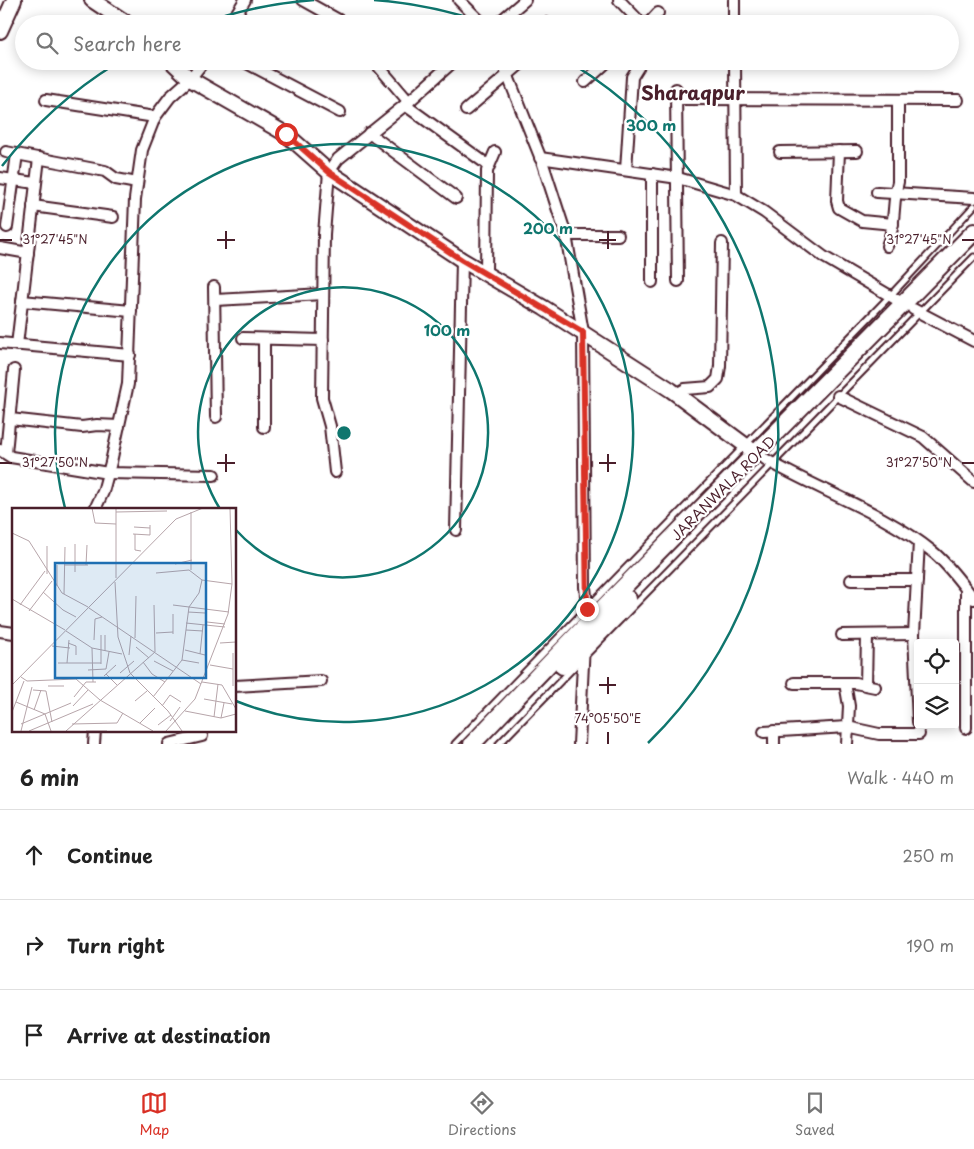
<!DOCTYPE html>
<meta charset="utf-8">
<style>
:root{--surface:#fff;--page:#f2f2f2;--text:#222;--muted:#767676;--line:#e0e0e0;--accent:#d93025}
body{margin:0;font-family:"Playpen Sans",sans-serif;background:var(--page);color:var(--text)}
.controls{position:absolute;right:15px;bottom:15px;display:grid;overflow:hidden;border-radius:5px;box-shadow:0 2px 12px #0003}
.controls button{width:45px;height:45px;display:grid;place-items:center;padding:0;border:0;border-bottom:1px solid var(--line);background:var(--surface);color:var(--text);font:25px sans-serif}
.stop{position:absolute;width:15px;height:15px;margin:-11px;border:4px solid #d93025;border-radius:50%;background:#fff}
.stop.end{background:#d93025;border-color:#fff;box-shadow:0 1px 5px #0008}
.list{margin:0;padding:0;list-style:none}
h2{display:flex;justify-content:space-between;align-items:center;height:65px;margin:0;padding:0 20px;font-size:21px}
h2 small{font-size:16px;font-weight:400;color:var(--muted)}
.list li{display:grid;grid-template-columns:32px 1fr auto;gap:15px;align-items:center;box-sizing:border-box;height:90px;padding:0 20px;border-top:1px solid var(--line)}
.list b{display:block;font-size:19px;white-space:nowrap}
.list em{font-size:16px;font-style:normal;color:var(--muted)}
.icon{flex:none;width:28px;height:28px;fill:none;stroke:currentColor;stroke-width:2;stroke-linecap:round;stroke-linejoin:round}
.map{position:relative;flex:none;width:974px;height:744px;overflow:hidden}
.search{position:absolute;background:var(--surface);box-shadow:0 2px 12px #0003;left:15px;right:15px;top:15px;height:55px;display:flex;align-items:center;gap:12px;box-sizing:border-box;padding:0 18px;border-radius:28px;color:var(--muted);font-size:19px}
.sheet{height:335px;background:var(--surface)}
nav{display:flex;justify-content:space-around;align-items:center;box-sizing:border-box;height:70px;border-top:1px solid var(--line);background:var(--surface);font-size:14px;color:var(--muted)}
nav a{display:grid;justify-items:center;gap:2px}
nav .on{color:var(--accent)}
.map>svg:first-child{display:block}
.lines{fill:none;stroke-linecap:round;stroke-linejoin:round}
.service-casing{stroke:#4a1f2b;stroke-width:9}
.minor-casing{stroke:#4a1f2b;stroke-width:14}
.tertiary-casing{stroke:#4a1f2b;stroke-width:18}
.primary-casing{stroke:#4a1f2b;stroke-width:20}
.service{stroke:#fff;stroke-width:5}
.minor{stroke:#fff;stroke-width:10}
.tertiary{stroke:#fff;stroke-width:14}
.primary{stroke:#fff;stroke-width:16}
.route{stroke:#d93025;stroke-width:6}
.ticks{fill:none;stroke:#4a1f2b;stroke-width:2}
.ring{fill:none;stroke:#0f766e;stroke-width:2.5}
.labels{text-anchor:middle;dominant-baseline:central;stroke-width:4.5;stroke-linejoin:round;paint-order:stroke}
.street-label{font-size:14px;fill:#4a1f2b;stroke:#fff}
.district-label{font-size:19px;font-weight:bold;fill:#4a1f2b;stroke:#fff}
.inset-road{fill:none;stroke:#b7a5aa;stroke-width:1}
.view{fill:#1f6fb2;fill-opacity:0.15;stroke:#1f6fb2;stroke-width:2.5}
.inset-edge{fill:none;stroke:#4a1f2b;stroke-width:2.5}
.ticks-label{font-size:12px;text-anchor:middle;fill:#4a1f2b;stroke:#fff;stroke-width:4.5;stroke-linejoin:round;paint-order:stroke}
.centre{fill:#0f766e;stroke:#fff;stroke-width:2.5}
.ring-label{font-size:15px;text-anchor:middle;font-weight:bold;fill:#0f766e;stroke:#fff;stroke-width:4.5;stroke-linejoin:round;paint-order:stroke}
</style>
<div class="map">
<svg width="974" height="744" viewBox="0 0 974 744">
<rect width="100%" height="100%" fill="#fff"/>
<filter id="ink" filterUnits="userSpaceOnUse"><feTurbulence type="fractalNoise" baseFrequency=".02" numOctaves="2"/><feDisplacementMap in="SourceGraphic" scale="10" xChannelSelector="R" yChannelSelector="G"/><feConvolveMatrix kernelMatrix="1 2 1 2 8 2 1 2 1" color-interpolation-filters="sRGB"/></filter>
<g filter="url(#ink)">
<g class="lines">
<g class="service-casing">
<g id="service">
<path d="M455 744 890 296 974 206"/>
<path d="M499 744 974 257"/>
</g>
</g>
<g class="minor-casing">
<g id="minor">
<path d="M303 0 346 24"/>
<path d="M459 0 483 24"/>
<path d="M619 0 642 24"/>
<path d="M734 0V24"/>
<path d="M546 23 547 24"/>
<path d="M230 24 245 0"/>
<path d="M497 24 525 0"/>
<path d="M648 24 658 13"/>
<path d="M243 61 340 112"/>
<path d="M374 61 409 102"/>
<path d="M502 61 543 164 566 235 583 332 585 587 589 622"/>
<path d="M735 61 736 195"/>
<path d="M585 82 608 61"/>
<path d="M676 89 678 281"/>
<path d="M676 99 958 100"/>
<path d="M46 100 155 117"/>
<path d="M405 105 488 165"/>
<path d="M466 110 524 61"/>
<path d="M369 133 456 198"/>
<path d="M839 151 837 201 839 208 862 221 893 224"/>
<path d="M6 152 105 171 116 179 137 183"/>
<path d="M780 152 857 151"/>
<path d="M540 158 678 178 736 195 764 212 824 257 904 304"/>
<path d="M626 170 632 77 642 61"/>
<path d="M652 174V282"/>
<path d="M0 178 35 183"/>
<path d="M877 192 974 198"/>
<path d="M33 206 113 217"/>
<path d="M7 227 17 154"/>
<path d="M566 235H618"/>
<path d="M887 246C896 225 892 203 898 182V100"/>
<path d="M0 248 28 253"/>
<path d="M486 274 487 171 495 152"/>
<path d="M214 287 216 417"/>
<path d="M215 300 323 294"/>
<path d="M22 301 131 311"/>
<path d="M913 309 974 341"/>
<path d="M243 338 323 340"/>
<path d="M264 339V427"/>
<path d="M0 343 130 355"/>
<path d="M17 345 39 158"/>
<path d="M676 394 685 389 710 387 718 379 720 366 722 243"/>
<path d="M838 396 923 437 974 482"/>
<path d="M10 419 82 427 97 425 119 426"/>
<path d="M0 450 11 457 108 473 214 475"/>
<path d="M6 453 14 370"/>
<path d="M765 459C820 491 884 512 933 552 949 565 961 583 974 599"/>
<path d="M335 472 330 426 322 398 324 234 329 172 338 159 405 105 454 61"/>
<path d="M95 509 103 492 111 462 128 384 135 199 142 150 155 117 170 97 190 79 204 61"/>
<path d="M456 530 462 260"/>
<path d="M851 580H917"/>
<path d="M0 631 14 633"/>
<path d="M842 635 914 634"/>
<path d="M794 683H855L875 687"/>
<path d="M845 683 849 706 847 744"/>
<path d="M866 685 867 635"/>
<path d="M235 686 321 681"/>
<path d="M918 722 914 634 919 542"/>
<path d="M966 728V589"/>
<path d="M764 732 847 727 879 734H919"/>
<path d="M94 744 95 730"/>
<path d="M169 744 202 736"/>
<path d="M579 744 584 644"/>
<path d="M774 744V731"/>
</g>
</g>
<g class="tertiary-casing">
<g id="tertiary">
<path d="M92 0 128 24"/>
<path d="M0 31 14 0"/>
<path d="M171 61 190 79 286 134 329 172 462 260 544 308 671 390 757 454"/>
</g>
</g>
<g class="primary-casing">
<g id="primary">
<path d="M563 666 628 599"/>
<path d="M472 744 589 622 974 232"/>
</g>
</g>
<use href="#service" class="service"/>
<use href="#minor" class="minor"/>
<use href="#tertiary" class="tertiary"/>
<use href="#primary" class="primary"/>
</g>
</g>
<g class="lines" filter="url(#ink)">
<path class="route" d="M286 134 329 172 462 260 583 332 587 609"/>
</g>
<path class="ticks" d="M226 231V249M608 231V249M0 240H12M217 240H235M599 240H616M962 240H974M226 454V472M608 454V472M0 463H12M217 463H235M599 463H616M962 463H974M608 677V694M599 685H616M608 732V744"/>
<g class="ring">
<path d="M220 509A145 145 0 1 1 235 529"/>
<path d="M65 508A289 289 0 1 1 236 701"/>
<path d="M2 166A434 434 0 0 1 117 63M203 23A434 434 0 0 1 314 0M374 0A434 434 0 0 1 485 23M571 63A434 434 0 0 1 648 743"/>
</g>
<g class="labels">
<g class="street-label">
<text transform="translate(723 488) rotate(-45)">JARANWALA ROAD</text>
</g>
<g class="district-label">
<text x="693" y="92">Sharaqpur</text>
</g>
</g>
<g transform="translate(12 508)">
<rect width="224" height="224" fill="#fff"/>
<path class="inset-road" d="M80 0 83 15 104 16M104 4 155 3M179 4V62M122 19 138 20M0 25 17 33 50 85 76 99M121 26 138 27V17M123 26V42L129 43M63 36V64M35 38V66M163 56 180 52M52 57H76M74 57 75 37M104 70V0M190 72 220 76M103 74 106 129 118 165 156 203 170 223M45 78V57M31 84 51 102 64 109M52 86 53 39M0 91 53 122M8 97 33 63M161 97 217 104M77 100 189 176M17 103 40 73M176 104 193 105M161 106V126M195 114 213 116M174 115 213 119M174 122 191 123M54 123 80 140 110 146M144 125 161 124M89 127V156M93 127V143M123 130 124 88M82 132 83 111 90 109M56 135 64 138V147M208 135 224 134M40 138 58 140M124 139 137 150M80 140 81 174M173 142 193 147M221 145V178M188 146 191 117M117 147 119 128M170 152 187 155M142 153 161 163M131 154 140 166 153 174M46 155H89M55 155 57 132M198 157 221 161M76 162 94 161 97 144M108 165 122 153M94 166 105 177M92 168 104 157M9 169 15 173 64 171 88 192 141 223M190 174 210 177 224 201M0 177 164 11 191 0M36 178H52M21 182 34 183 40 214M62 189 74 174H84M141 189 170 152 177 99 187 85 190 72 177 62 144 65M192 191 220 196M123 193 135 183M4 194 33 206 39 223M61 198 76 182M150 198 158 187 169 194M22 202 29 182M173 203 209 210 224 206M0 204 12 173M202 209 206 176M209 210 212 195M158 213 168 199M128 215 143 200M9 216 59 195M60 216 105 215 111 205M146 217 159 207M9 223 20 179M17 223 81 196M54 223 143 144 142 97M74 223H95M154 223 183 191 216 106 220 76 218 0"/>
<path class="view" d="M43 55H194V170H43Z"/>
<rect width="224" height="224" class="inset-edge"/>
</g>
<g class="ticks-label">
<text x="919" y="244">31°27'45"N</text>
<text x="55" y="244">31°27'45"N</text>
<text x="919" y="467">31°27'50"N</text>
<text x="55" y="467">31°27'50"N</text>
<text x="608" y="723">74°05'50"E</text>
</g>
<circle cx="344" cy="433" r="8" class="centre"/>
<g class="ring-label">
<text x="651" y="131">300 m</text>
<text x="548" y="234">200 m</text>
<text x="447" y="336">100 m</text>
</g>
</svg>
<div class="controls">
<button><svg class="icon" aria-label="locate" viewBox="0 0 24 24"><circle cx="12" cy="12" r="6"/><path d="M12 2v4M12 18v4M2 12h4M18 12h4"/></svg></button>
<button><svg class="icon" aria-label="layers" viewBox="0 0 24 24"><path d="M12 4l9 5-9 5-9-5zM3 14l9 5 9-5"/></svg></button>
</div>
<div class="stop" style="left:286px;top:134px"></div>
<div class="stop end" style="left:587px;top:609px"></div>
<div class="search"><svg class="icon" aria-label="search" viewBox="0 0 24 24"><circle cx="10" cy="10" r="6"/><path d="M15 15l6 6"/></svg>Search here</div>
</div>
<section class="sheet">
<h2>6 min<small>Walk · 440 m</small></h2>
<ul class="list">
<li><svg class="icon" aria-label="ahead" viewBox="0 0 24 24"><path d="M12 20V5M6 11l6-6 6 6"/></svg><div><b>Continue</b></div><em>250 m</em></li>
<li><svg class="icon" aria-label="right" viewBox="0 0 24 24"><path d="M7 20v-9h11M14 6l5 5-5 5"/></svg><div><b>Turn right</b></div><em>190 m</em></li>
<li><svg class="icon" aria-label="arrive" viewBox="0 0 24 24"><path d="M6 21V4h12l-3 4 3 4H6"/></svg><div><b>Arrive at destination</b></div></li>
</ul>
</section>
<nav>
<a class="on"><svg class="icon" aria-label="map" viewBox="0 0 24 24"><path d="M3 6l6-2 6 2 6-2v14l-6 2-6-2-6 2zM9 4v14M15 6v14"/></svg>Map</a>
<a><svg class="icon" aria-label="directions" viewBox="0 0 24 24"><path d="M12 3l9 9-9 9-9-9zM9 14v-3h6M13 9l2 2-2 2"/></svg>Directions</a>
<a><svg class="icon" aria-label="saved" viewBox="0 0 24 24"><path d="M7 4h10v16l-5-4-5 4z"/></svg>Saved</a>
</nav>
